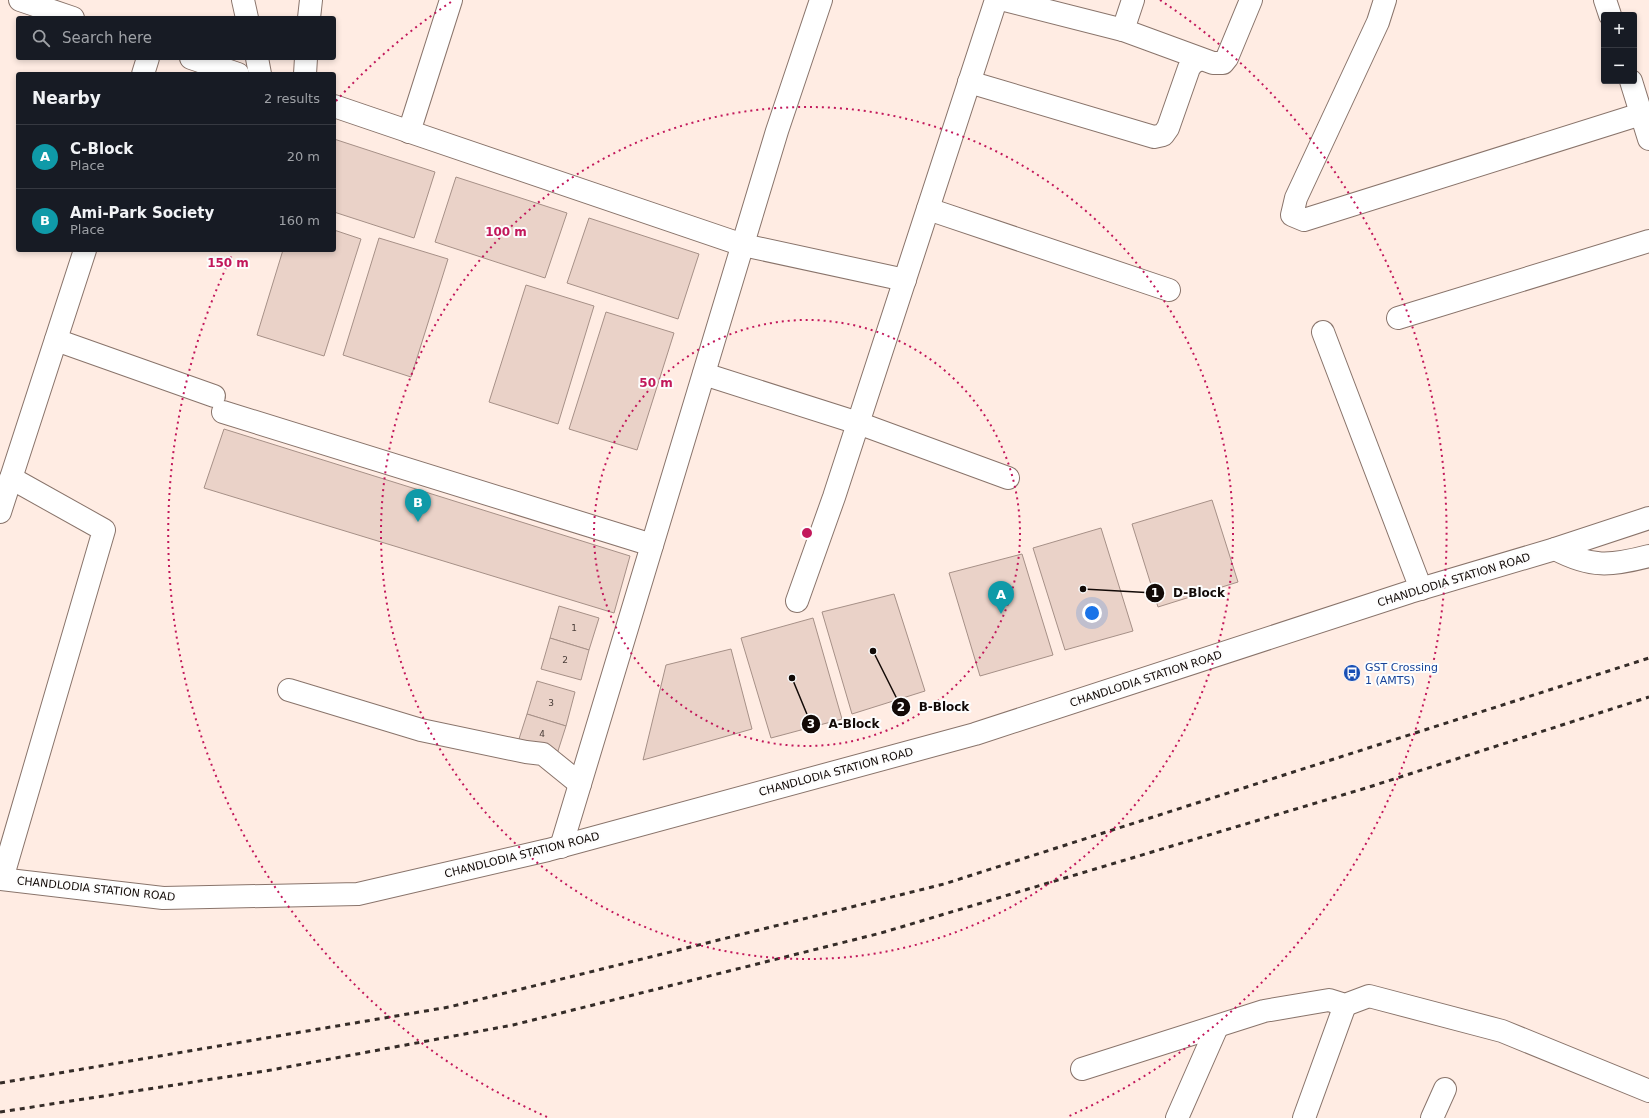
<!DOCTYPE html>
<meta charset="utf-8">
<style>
:root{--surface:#171b24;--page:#20242c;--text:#f1f3f6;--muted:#9ea1a6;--line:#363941;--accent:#a26f26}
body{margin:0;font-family:"DejaVu Sans",sans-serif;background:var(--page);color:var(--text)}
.controls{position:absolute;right:12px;top:12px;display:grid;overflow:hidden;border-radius:4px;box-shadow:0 2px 6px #0003}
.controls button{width:36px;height:36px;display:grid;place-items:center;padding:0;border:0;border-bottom:1px solid var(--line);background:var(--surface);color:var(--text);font:20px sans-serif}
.you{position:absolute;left:1092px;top:613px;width:14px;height:14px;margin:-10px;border:3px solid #fff;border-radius:50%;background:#1a73e8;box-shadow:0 0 0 6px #1a73e833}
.badge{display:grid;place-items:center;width:26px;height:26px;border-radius:50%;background:var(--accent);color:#fff;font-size:13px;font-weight:700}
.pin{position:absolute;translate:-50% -33px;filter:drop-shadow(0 1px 2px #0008)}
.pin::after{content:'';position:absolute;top:21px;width:14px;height:12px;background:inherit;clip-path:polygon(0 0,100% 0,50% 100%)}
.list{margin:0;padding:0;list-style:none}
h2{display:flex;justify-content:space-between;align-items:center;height:52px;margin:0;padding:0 16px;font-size:17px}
h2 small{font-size:13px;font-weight:400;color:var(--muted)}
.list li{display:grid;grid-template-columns:26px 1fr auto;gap:12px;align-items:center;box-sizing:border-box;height:64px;padding:0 16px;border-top:1px solid var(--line)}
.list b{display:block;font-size:15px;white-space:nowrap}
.list p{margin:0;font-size:13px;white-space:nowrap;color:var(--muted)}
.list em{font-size:13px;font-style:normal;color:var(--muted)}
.icon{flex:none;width:22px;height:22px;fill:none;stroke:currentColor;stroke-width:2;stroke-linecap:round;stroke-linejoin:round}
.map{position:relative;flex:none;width:1649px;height:1118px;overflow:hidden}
.search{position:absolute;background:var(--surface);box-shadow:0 2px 6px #0003;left:16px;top:16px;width:320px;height:44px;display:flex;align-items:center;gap:10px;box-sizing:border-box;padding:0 14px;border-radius:4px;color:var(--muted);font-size:15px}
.panel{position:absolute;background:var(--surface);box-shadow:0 2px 6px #0003;left:16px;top:72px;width:320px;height:180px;border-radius:4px}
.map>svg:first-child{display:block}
.building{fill:#ead2c8;stroke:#a69087}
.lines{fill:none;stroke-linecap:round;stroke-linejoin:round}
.street-casing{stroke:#89746b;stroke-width:24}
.secondary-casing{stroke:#89746b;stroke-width:24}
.street{stroke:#fff;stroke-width:22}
.secondary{stroke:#fff;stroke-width:22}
.rail{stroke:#352c28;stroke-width:3;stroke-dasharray:5 5;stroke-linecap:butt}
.ring{fill:none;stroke:#c2185b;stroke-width:2;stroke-dasharray:2 4}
.labels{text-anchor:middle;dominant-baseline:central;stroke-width:4;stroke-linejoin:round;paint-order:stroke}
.number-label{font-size:9px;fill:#483c37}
.street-label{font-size:11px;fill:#120a07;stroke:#fdfdfd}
.transit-label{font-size:11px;fill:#164399;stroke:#fdfdfd;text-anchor:start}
.centre{fill:#c2185b;stroke:#fdfdfd;stroke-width:2}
.ring-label{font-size:12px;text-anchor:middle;font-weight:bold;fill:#c2185b;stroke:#fdfdfd;stroke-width:4;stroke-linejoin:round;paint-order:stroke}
.leader{fill:none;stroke:#120a07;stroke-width:1.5}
.callout-dot{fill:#120a07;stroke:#fdfdfd;stroke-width:1.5}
.mark-label{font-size:12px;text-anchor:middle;font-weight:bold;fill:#fff}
.callout-label{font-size:12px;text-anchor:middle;font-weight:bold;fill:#120a07;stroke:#fdfdfd;stroke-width:4;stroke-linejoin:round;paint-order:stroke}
</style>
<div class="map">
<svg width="1649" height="1118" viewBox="0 0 1649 1118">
<rect width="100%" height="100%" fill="#ffece3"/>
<g class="building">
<path d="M334 139 435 172 414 238 334 212Z"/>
<path d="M456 177 567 213 545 278 435 242Z"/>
<path d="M589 218 699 254 678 319 567 283Z"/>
<path d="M334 230 361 239 324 356 257 335 283 250H334Z"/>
<path d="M379 238 448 259 411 377 343 355Z"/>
<path d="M526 285 594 306 558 424 489 402Z"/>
<path d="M606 312 674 333 637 450 569 429Z"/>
<path d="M224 429 630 556 614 613 204 488Z"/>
<path d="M1212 500 1238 582 1158 607 1132 524Z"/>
<path d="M1101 528 1133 631 1065 650 1033 548Z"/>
<path d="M1022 554 1053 655 980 676 949 573Z"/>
<path d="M894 594 925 691 852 714 822 612Z"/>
<path d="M559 606 599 618 589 650 550 638Z"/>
<path d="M813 618 842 719 771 738 741 638Z"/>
<path d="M550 638 589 650 581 680 541 669Z"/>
<path d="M731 649 752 729 643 760 666 665Z"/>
<path d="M537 681 575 692 566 726 527 714Z"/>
<path d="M527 714 566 726 557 754 518 742Z"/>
</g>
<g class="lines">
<g class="street-casing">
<g id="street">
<path d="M20 0 73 18"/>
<path d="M243 0 247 18"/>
<path d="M1005 0 1123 30 1213 63H1223L1227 58 1251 0"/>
<path d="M1385 0 1378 22 1296 198 1292 215 1304 220 1641 114"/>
<path d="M309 18 311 0"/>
<path d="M1123 30 1133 0"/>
<path d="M191 58 238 74"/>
<path d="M257 58 260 74"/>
<path d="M143 74 148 58"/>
<path d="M305 74 306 58"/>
<path d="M969 82 1154 137 1163 135 1168 128 1189 68 1193 63 1200 59"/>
<path d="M334 106 743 245 905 280"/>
<path d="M409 132 451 0"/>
<path d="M928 209 1169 290"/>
<path d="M1398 318 1649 241"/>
<path d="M1323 332 1421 589"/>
<path d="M56 340 214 396"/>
<path d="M704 374 858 423 1008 478"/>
<path d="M223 412 652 545"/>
<path d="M0 512 85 250"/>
<path d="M797 601 834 497 996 0"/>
<path d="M289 690 421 730 526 752 543 754 580 784"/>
<path d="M561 847 777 131 821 0"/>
<path d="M2 879 104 530 11 478"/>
<path d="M1082 1069 1264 1011 1329 1000 1345 1005 1369 996 1502 1031 1649 1091"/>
<path d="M1177 1118 1217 1027"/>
<path d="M1304 1118 1345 1005"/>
<path d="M1432 1118 1445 1089"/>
</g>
</g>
<g class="secondary-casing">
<g id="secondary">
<path d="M1605 0 1610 15"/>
<path d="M1631 81 1649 139"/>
<path d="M1555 549C1591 568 1611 566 1649 556"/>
<path d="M0 879 163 898 358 894 548 850 975 734 1410 592 1555 549 1649 518"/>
</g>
</g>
<use href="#street" class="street"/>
<use href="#secondary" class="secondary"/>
<g class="rail">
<path d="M0 1083 449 1007 944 884 1649 658"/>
<path d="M0 1112 271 1070 513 1025 881 933 1366 788 1649 697"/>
</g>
</g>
<g class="ring">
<circle cx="807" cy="533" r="213"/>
<circle cx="807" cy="533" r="426"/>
<path d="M547 1117A639 639 0 0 1 233 253M336 101A639 639 0 0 1 454 0M1160 0A639 639 0 0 1 1067 1117"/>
</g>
<defs>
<g id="bus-disc" transform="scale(0.9)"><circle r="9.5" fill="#1a4fb4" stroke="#fdfdfd"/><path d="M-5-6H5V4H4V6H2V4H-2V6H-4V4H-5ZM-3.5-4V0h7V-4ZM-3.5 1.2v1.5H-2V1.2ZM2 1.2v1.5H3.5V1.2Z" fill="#fff"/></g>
</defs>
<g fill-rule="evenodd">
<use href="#bus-disc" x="1352" y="673"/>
</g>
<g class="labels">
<g class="number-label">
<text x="574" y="628">1</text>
<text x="565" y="660">2</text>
<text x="551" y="703">3</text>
<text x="542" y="734">4</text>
</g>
<g class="street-label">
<text transform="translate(1454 580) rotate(-17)">CHANDLODIA STATION ROAD</text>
<text transform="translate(1146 679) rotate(-18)">CHANDLODIA STATION ROAD</text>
<text transform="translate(836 772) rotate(-15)">CHANDLODIA STATION ROAD</text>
<text transform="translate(522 855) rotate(-14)">CHANDLODIA STATION ROAD</text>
<text transform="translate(96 889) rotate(6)">CHANDLODIA STATION ROAD</text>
</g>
<g class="transit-label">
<text x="1365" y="667">GST Crossing<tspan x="1365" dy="13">1 (AMTS)</tspan></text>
</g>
</g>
<circle cx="807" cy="533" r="6" class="centre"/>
<g class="ring-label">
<text x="506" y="236">100 m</text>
<text x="228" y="267">150 m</text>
<text x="656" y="387">50 m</text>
</g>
<path class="leader" d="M1083 589L1155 593M873 651L901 707M792 678L811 724"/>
<g class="callout-dot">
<circle cx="1083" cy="589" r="4"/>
<circle cx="873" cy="651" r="4"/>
<circle cx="792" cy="678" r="4"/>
<circle cx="1155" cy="593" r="10"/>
<circle cx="901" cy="707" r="10"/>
<circle cx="811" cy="724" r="10"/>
</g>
<g class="mark-label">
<text x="1155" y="597">1</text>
<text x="901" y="711">2</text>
<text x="811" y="728">3</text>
</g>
<g class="callout-label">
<text x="1199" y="597">D-Block</text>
<text x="944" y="711">B-Block</text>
<text x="854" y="728">A-Block</text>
</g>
</svg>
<div class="controls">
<button>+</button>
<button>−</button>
</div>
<div class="you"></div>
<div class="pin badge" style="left:1001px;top:614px;background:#0f9aa8">A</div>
<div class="pin badge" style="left:418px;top:522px;background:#0f9aa8">B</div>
<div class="search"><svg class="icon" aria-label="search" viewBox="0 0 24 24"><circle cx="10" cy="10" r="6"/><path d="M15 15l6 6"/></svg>Search here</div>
<section class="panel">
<h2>Nearby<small>2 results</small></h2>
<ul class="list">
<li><span class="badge" style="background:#0f9aa8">A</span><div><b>C-Block</b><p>Place</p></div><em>20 m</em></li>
<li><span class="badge" style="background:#0f9aa8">B</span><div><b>Ami-Park Society</b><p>Place</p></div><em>160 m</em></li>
</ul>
</section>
</div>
